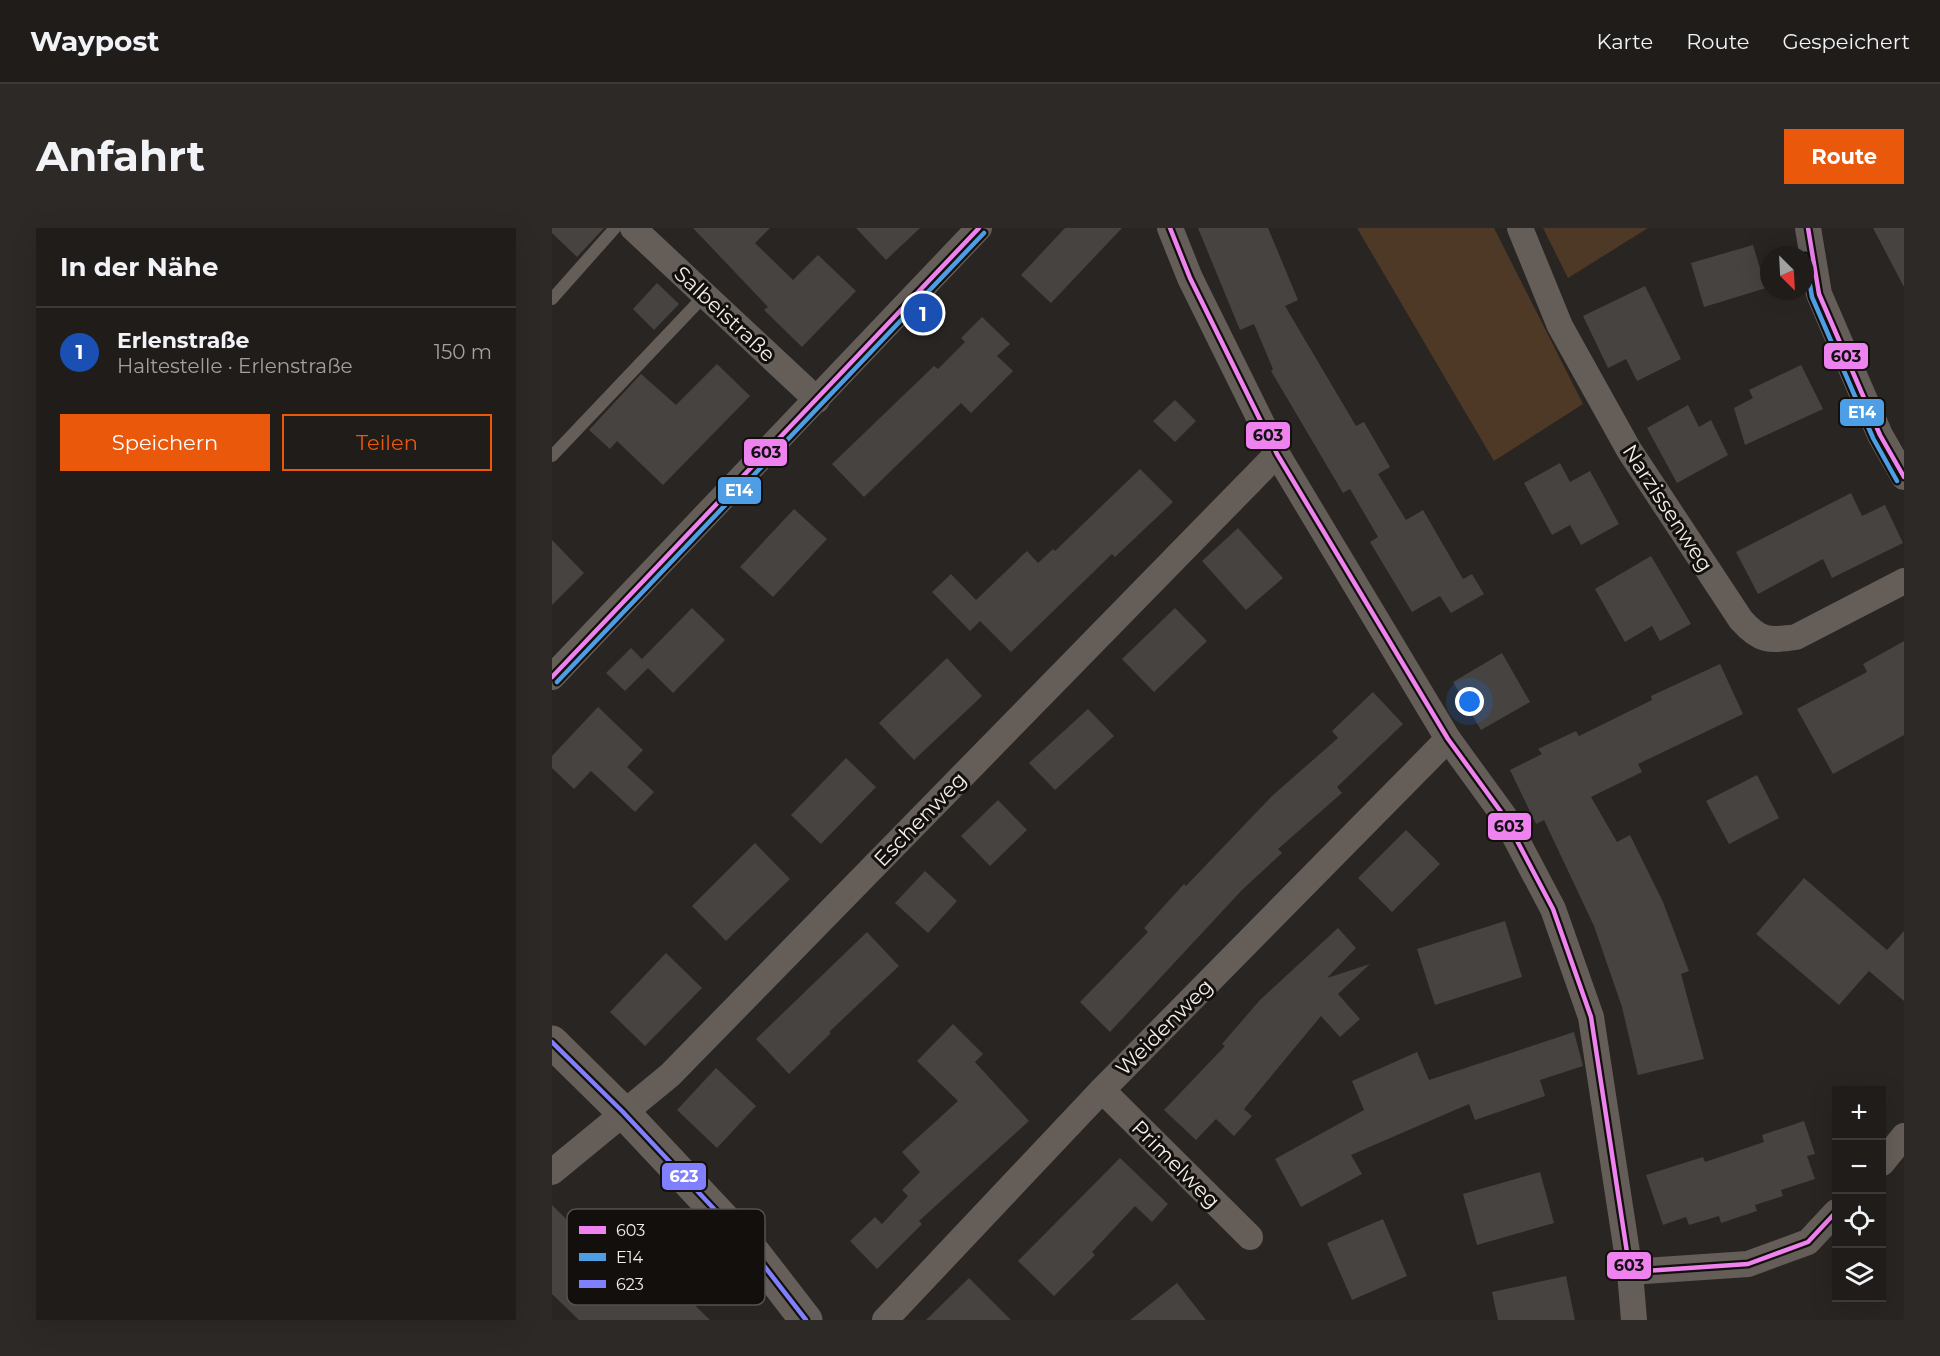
<!DOCTYPE html>
<html lang="de">
<meta charset="utf-8">
<style>
:root{--surface:#1f1c1a;--page:#2c2927;--text:#f1f3f6;--muted:#a1a1a2;--line:#3c3a39;--accent:#ea580c}
body{margin:0;font-family:Montserrat,sans-serif;background:var(--page);color:var(--text)}
.controls{position:absolute;right:18px;bottom:18px;display:grid;overflow:hidden;border-radius:0px;box-shadow:0 6px 24px #0002}
.controls button{width:54px;height:54px;display:grid;place-items:center;padding:0;border:0;border-bottom:2px solid var(--line);background:var(--surface);color:var(--text);font:30px sans-serif}
.compass{position:absolute;left:1208px;top:18px;width:54px;height:54px;border-radius:50%;background:var(--surface);box-shadow:0 6px 24px #0002;rotate:156deg}
.you{position:absolute;left:918px;top:474px;width:21px;height:21px;margin:-15px;border:4px solid #fff;border-radius:50%;background:#1a73e8;box-shadow:0 0 0 9px #1a73e833}
.badge{display:grid;place-items:center;width:39px;height:39px;border-radius:50%;background:var(--accent);color:#fff;font-size:20px;font-weight:700}
.pin{position:absolute;translate:-50% -50%;border:3px solid #fff;box-shadow:0 2px 6px #0006}
.list{margin:0;padding:0;list-style:none}
h2{display:flex;justify-content:space-between;align-items:center;height:78px;margin:0;padding:0 24px;font-size:26px}
h2 small{font-size:20px;font-weight:400;color:var(--muted)}
.list li{display:grid;grid-template-columns:39px 1fr auto;gap:18px;align-items:center;box-sizing:border-box;height:90px;padding:0 24px;border-top:2px solid var(--line)}
.list b{display:block;font-size:22px;white-space:nowrap}
.list p{margin:0;font-size:20px;white-space:nowrap;color:var(--muted)}
.list em{font-size:20px;font-style:normal;color:var(--muted)}
.actions{display:flex;gap:12px;padding:18px 24px}
.actions a{flex:1;padding:14px 0;border:2px solid var(--accent);border-radius:0px;text-align:center;font-size:21px;color:var(--accent)}
.actions .main{background:var(--accent);color:#fff}
.icon{flex:none;width:33px;height:33px;fill:none;stroke:currentColor;stroke-width:2;stroke-linecap:round;stroke-linejoin:round}
.map{position:relative;flex:none;width:1352px;height:1092px;overflow:hidden;border-radius:0px}
header{display:flex;align-items:center;gap:36px;box-sizing:border-box;height:84px;padding:0 30px;background:var(--surface);border-bottom:2px solid var(--line)}
header strong{font-size:28px}
nav{display:flex;gap:33px;margin-inline-start:auto;font-size:21px}
.intro{display:flex;align-items:center;justify-content:space-between;box-sizing:border-box;height:144px;padding:0 36px}
h1{margin:0;font-size:42px}
.button{padding:15px 27px;border-radius:0px;background:var(--accent);color:#fff;font-size:21px;font-weight:700}
main{display:flex;gap:36px;padding:0 36px}
aside{flex:1;background:var(--surface);border-radius:0px;box-shadow:0 6px 24px #0002}
.map>svg:first-child{display:block}
.green{fill:#4e3926}
.building{fill:#464341}
.lines{fill:none;stroke-linecap:round;stroke-linejoin:round}
.lane{stroke:#645d58;stroke-width:12}
.street{stroke:#645d58;stroke-width:26}
.secondary{stroke:#665f59;stroke-width:33}
.bus-1-casing{stroke:#120f0c;stroke-width:9}
.bus-2-casing{stroke:#120f0c;stroke-width:9}
.bus-3-casing{stroke:#120f0c;stroke-width:9}
.bus-1{stroke:#ee82ee;stroke-width:4.5}
.bus-2{stroke:#4d9ee5;stroke-width:4.5}
.bus-3{stroke:#8080ff;stroke-width:4.5}
.labels{text-anchor:middle;dominant-baseline:central;stroke-width:6;stroke-linejoin:round;paint-order:stroke}
.street-label{font-size:21px;fill:#f1ede9;stroke:#120f0c}
.key{fill:#120f0c;stroke:#55524e;stroke-width:1.5}
.key-label{font-size:16px;fill:#f1ede9}
.line-badge{stroke:#120f0c;stroke-width:2}
.badge-label{font-size:16px;text-anchor:middle;font-weight:bold;fill:#fff}
.pale-badge-label{font-size:16px;text-anchor:middle;font-weight:bold;fill:#111}
</style>
<header>
<strong>Waypost</strong>
<nav><a>Karte</a><a>Route</a><a>Gespeichert</a></nav>
</header>
<div class="intro"><h1>Anfahrt</h1><a class="button">Route</a></div>
<main>
<aside>
<h2>In der Nähe<small></small></h2>
<ul class="list">
<li><span class="badge" style="background:#1a4fb4">1</span><div><b>Erlenstraße</b><p>Haltestelle · Erlenstraße</p></div><em>150 m</em></li>
</ul>
<div class="actions"><a class="main">Speichern</a><a>Teilen</a></div>
</aside>
<div class="map">
<svg width="1352" height="1092" viewBox="0 0 1352 1092">
<rect width="100%" height="100%" fill="#292522"/>
<g class="green">
<path d="M805 0H942L1031 176 942 233Z"/>
<path d="M991 0H1096L1016 50Z"/>
</g>
<g class="building">
<path d="M0 0H52L25 29 0 5Z"/>
<path d="M141 0H218L203 15 241 52 266 27 304 63 250 119 212 82 216 79Z"/>
<path d="M304 0H368L334 32Z"/>
<path d="M513 0H570L499 75 469 47Z"/>
<path d="M646 0H716L746 72 733 78 804 198 812 194 838 239 826 246 854 292 871 282 911 351 920 346 932 366 899 385 888 368 860 384 818 314 826 309 798 261 791 265 719 143 721 141 702 96 688 102Z"/>
<path d="M1321 0H1352V59Z"/>
<path d="M1201 17 1214 60 1152 79 1139 35Z"/>
<path d="M105 55 127 76 102 102 81 81Z"/>
<path d="M1093 58 1129 131 1085 153 1074 131 1056 140 1031 88Z"/>
<path d="M430 89 458 116 445 128 461 143 419 185 409 175 312 269 280 236 382 138 386 141 413 114 409 110Z"/>
<path d="M165 136 198 168 111 257 65 213 58 221 37 202 89 146 124 177Z"/>
<path d="M1249 137 1271 181 1193 217 1182 180 1201 170 1197 162Z"/>
<path d="M623 172 644 193 623 214 601 193Z"/>
<path d="M1136 177 1147 199 1159 192 1176 227 1125 255 1095 200Z"/>
<path d="M1008 235 1018 254 1038 243 1067 296 1029 317 1018 297 1000 307 972 255Z"/>
<path d="M588 241 621 274 563 329 560 326 459 424 428 393 418 403 380 364 399 346 424 372 475 323 486 335 501 321 503 323Z"/>
<path d="M1299 265 1310 288 1333 277 1351 315 1280 350 1271 331 1206 366 1184 324Z"/>
<path d="M242 281 275 311 221 369 188 339Z"/>
<path d="M686 300 731 350 694 382 650 333Z"/>
<path d="M0 312 32 345 0 377Z"/>
<path d="M1099 328 1139 396 1108 413 1100 398 1073 414 1043 361Z"/>
<path d="M140 380 173 412 121 465 96 440 73 463 54 445 79 420 90 431Z"/>
<path d="M623 380 655 413 602 464 570 431Z"/>
<path d="M1352 413V507L1281 546 1245 481 1315 444 1311 436Z"/>
<path d="M950 425 978 474 929 502 901 454Z"/>
<path d="M395 430 430 468 362 532 327 495Z"/>
<path d="M1168 436 1191 486 1086 536 1090 544 1039 569 1065 614 1078 607 1111 674 1137 743 1129 746 1152 831 1086 847 1070 779 1042 698 992 592 984 596 958 542 990 526 986 521 1024 503 1027 508 1100 472 1099 468Z"/>
<path d="M821 464 851 496 785 559 790 565 726 621 730 625 690 662 558 804 528 774 596 704 592 700 632 656 634 658 720 568 786 510 780 503Z"/>
<path d="M46 479 91 522 75 539 102 564 83 584 39 543 22 561 0 540V528Z"/>
<path d="M536 481 562 508 503 562 477 535Z"/>
<path d="M294 530 324 559 269 616 239 587Z"/>
<path d="M1205 547 1227 590 1177 616 1154 573Z"/>
<path d="M446 572 475 602 438 638 409 608Z"/>
<path d="M854 602 888 636 840 684 806 650Z"/>
<path d="M203 615 238 651 174 713 140 678Z"/>
<path d="M373 643 405 673 376 705 343 675Z"/>
<path d="M1252 650 1335 722 1352 703V773L1317 743 1287 777 1204 706Z"/>
<path d="M953 693 970 749 883 777 865 721Z"/>
<path d="M786 700 804 720 775 750 818 736 786 766 808 791 788 809 769 788 692 881 700 888 682 908 664 891 644 912 612 882 673 818 670 816 708 772Z"/>
<path d="M315 704 347 738 277 804 279 805 237 846 204 811Z"/>
<path d="M114 725 150 760 93 818 58 784Z"/>
<path d="M401 796 431 826 423 834 477 893 367 993 370 996 325 1041 298 1013 323 989 330 996 356 968 350 962 368 944 350 924 406 873 365 833Z"/>
<path d="M1022 804 1031 838 988 852 993 868 923 892 917 876 799 927 810 946 749 979 723 931 812 882 800 853 865 824 877 852Z"/>
<path d="M164 840 204 878 165 920 125 882Z"/>
<path d="M1252 893 1263 926 1255 928 1263 951 1229 962 1231 968 1203 977 1205 983 1169 995 1167 988 1137 997 1134 989 1111 997 1094 947 1151 929 1153 934 1212 914 1210 907Z"/>
<path d="M568 930 616 976 600 994 583 978 540 1024 543 1027 502 1068 466 1033Z"/>
<path d="M988 944 1002 995 925 1017 911 966Z"/>
<path d="M0 977 23 1000 28 995 53 1019 57 1014 85 1040 88 1036 118 1065 124 1059 158 1092H27L0 1066Z"/>
<path d="M831 991 855 1048 800 1072 775 1015Z"/>
<path d="M1014 1048 1023 1092H946L940 1064Z"/>
<path d="M417 1050 459 1092H374Z"/>
<path d="M625 1055 654 1092H578Z"/>
</g>
<g class="lines">
<g class="lane">
<path d="M0 71 63 0"/>
<path d="M0 228 153 67"/>
</g>
<g class="street">
<path d="M81 0 265 172"/>
<path d="M618 0 638 50 725 226 896 511 952 588 1001 681 1039 789 1078 1044 1082 1092"/>
<path d="M968 0 1008 98 1077 222 1189 392C1208 413 1216 413 1244 409L1352 353"/>
<path d="M1256 0 1267 66 1328 207 1352 249"/>
<path d="M0 449 427 0"/>
<path d="M550 862 698 1009"/>
<path d="M1330 935 1352 908"/>
<path d="M0 944 118 847 725 226"/>
<path d="M1078 1044 1196 1036 1256 1014 1284 984"/>
<path d="M333 1092 550 862 896 511"/>
</g>
<path class="secondary" d="M0 814 71 884 196 1017 254 1092"/>
<g class="bus-1-casing">
<g id="bus-1">
<path d="M618 0 638 50 725 226 896 511 952 588 1001 681 1039 789 1078 1044 1196 1036 1256 1014 1284 984"/>
<path d="M1256 0 1267 66 1328 207 1352 249"/>
<path d="M0 449 427 0"/>
</g>
</g>
<g class="bus-2-casing">
<g id="bus-2">
<path d="M1253 28 1260 69 1321 210 1345 253"/>
<path d="M5 454 432 5"/>
</g>
</g>
<g class="bus-3-casing">
<path id="bus-3" d="M0 814 71 884 196 1017 254 1092"/>
</g>
<use href="#bus-1" class="bus-1"/>
<use href="#bus-2" class="bus-2"/>
<use href="#bus-3" class="bus-3"/>
</g>
<g class="labels">
<g class="street-label">
<text transform="translate(173 86) rotate(43)">Salbeistraße</text>
<text transform="translate(1116 280) rotate(57)">Narzissenweg</text>
<text transform="translate(368 591) rotate(-46)">Eschenweg</text>
<text transform="translate(612 799) rotate(-45)">Weidenweg</text>
<text transform="translate(624 936) rotate(45)">Primelweg</text>
</g>
</g>
<rect x="15" y="981" width="198" height="96" rx="9" class="key"/>
<rect x="27" y="998" width="27" height="8" fill="#ee82ee"/>
<rect x="27" y="1025" width="27" height="8" fill="#4d9ee5"/>
<rect x="27" y="1052" width="27" height="8" fill="#8080ff"/>
<g class="key-label">
<text x="64" y="1008">603</text>
<text x="64" y="1035">E14</text>
<text x="64" y="1062">623</text>
</g>
<g class="line-badge">
<rect x="1271" y="114" width="46" height="28" rx="6" fill="#ee82ee"/>
<rect x="1287" y="170" width="46" height="29" rx="6" fill="#4d9ee5"/>
<rect x="693" y="193" width="46" height="29" rx="6" fill="#ee82ee"/>
<rect x="191" y="210" width="45" height="29" rx="6" fill="#ee82ee"/>
<rect x="165" y="248" width="45" height="29" rx="6" fill="#4d9ee5"/>
<rect x="935" y="584" width="45" height="29" rx="6" fill="#ee82ee"/>
<rect x="109" y="934" width="46" height="29" rx="6" fill="#8080ff"/>
<rect x="1054" y="1023" width="46" height="29" rx="6" fill="#ee82ee"/>
</g>
<g class="badge-label">
<text x="1310" y="190">E14</text>
<text x="187" y="268">E14</text>
<text x="132" y="954">623</text>
</g>
<g class="pale-badge-label">
<text x="1294" y="134">603</text>
<text x="716" y="213">603</text>
<text x="214" y="230">603</text>
<text x="957" y="604">603</text>
<text x="1077" y="1043">603</text>
</g>
</svg>
<div class="controls">
<button>+</button>
<button>−</button>
<button><svg class="icon" aria-label="locate" viewBox="0 0 24 24"><circle cx="12" cy="12" r="6"/><path d="M12 2v4M12 18v4M2 12h4M18 12h4"/></svg></button>
<button><svg class="icon" aria-label="layers" viewBox="0 0 24 24"><path d="M12 4l9 5-9 5-9-5zM3 14l9 5 9-5"/></svg></button>
</div>
<svg class="compass" viewBox="-18 -18 36 36"><path d="M0-13l5 13h-10z" fill="#e53935"/><path d="M0 13l5-13h-10z" fill="#a1a1a2"/></svg>
<div class="you"></div>
<div class="pin badge" style="left:371px;top:85px;background:#1a4fb4">1</div>
</div>
</main>
